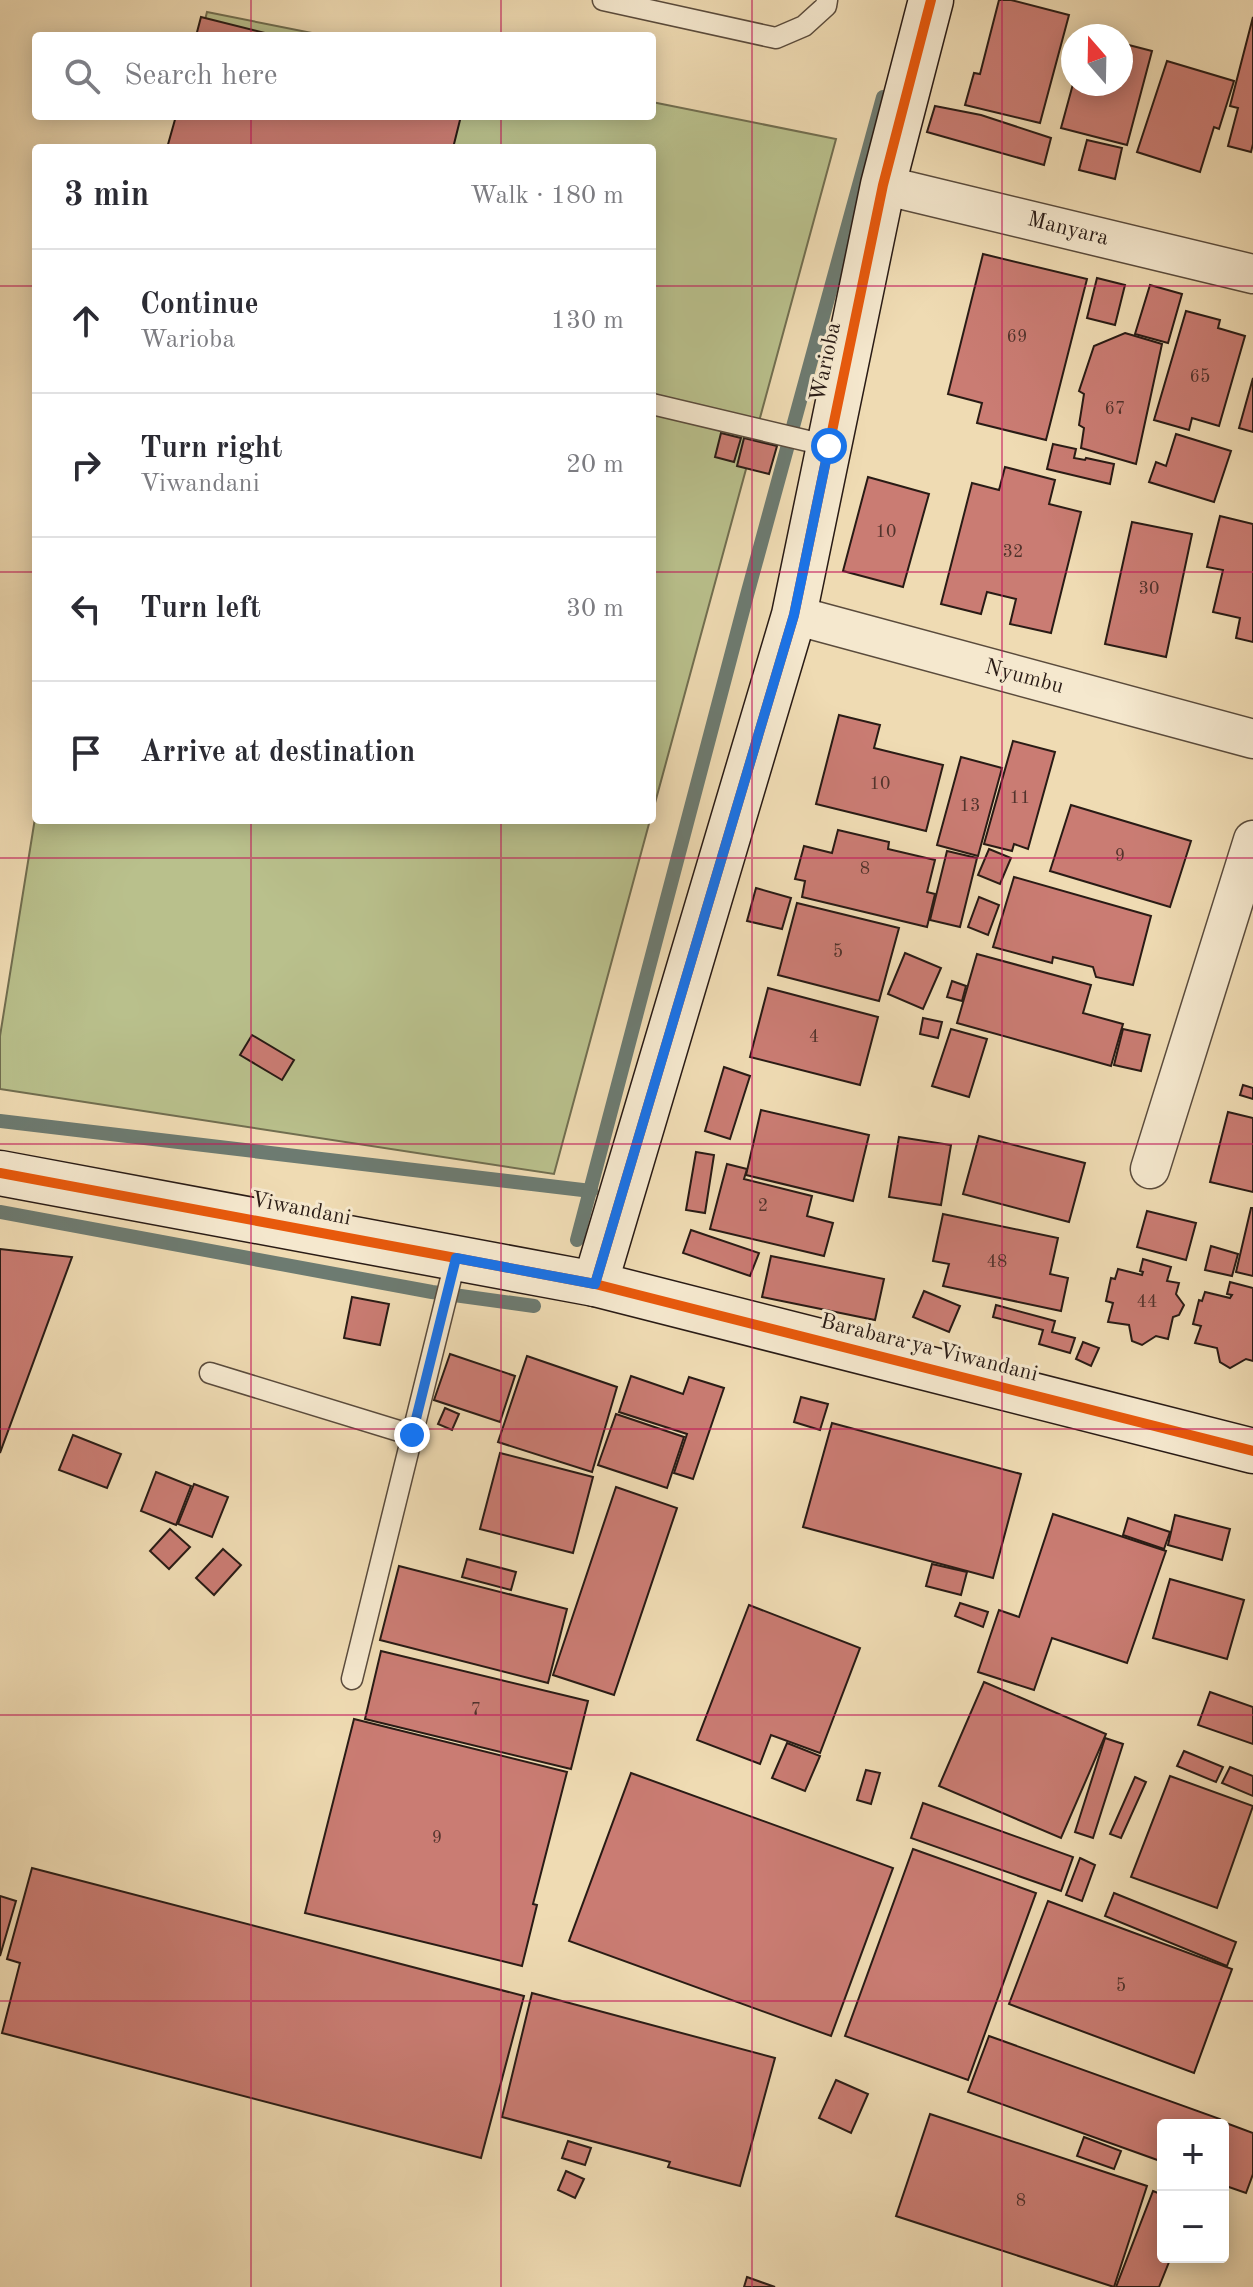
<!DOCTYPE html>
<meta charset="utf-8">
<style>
:root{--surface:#fff;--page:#f7f7f7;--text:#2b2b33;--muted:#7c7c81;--line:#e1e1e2}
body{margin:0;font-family:"Old Standard TT",serif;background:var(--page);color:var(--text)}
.controls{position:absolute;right:24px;bottom:24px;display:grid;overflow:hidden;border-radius:8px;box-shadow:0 4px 20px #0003}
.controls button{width:72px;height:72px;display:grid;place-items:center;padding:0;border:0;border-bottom:2px solid var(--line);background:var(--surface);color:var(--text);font:40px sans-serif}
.compass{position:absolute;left:1061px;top:24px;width:72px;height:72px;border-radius:50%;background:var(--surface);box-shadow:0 4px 20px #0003;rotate:340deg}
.stop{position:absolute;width:24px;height:24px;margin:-18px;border:6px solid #1a73e8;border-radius:50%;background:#fff}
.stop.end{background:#1a73e8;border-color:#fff;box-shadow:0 2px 8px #0008}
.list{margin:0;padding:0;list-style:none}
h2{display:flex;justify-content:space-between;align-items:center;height:104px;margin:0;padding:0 32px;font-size:34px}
h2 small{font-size:26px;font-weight:400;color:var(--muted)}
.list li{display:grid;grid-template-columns:52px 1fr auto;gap:24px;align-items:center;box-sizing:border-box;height:144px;padding:0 32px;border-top:2px solid var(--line)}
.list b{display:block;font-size:30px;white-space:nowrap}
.list p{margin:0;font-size:26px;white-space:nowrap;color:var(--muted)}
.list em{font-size:26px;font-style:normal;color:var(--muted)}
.icon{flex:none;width:44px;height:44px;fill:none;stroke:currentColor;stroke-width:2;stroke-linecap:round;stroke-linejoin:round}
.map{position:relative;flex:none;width:1253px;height:2287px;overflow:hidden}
.search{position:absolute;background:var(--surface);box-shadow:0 4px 20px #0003;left:32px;top:32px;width:624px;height:88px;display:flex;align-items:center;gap:20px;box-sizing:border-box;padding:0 28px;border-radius:8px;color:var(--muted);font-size:30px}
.panel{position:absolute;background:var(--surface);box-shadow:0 4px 20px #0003;left:32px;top:144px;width:624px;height:680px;border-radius:8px}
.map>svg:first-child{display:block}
.green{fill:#b9c08c;stroke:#716e50;stroke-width:2}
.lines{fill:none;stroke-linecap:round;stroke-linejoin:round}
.stream{stroke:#6d7b71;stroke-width:14}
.building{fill:#ca7c73;stroke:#291b15;stroke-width:2}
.lane-casing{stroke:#5a4b3c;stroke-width:23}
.street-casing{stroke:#5a4b3c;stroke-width:41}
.secondary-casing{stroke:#291b15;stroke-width:47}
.lane{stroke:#f5e8ce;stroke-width:20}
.street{stroke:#f5e8ce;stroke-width:38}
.secondary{stroke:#f5e8ce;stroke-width:44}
.cycleway-casing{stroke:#f5e8ce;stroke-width:15}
.cycleway{stroke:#e8590c;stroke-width:10}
.route{stroke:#1a73e8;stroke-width:10}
.grid{fill:none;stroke:#c2185b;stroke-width:2;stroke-opacity:0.55}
.labels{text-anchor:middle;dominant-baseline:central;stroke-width:6;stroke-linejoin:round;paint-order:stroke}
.number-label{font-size:18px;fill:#51332c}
.street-label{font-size:22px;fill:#291b15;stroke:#f5e8ce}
</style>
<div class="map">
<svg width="1253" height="2287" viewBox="0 0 1253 2287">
<rect width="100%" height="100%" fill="#efdbb3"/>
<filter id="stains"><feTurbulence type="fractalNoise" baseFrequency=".0025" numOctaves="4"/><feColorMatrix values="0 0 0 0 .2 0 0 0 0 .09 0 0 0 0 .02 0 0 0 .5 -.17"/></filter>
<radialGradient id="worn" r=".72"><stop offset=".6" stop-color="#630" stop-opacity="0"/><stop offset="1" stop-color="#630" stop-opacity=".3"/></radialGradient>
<g class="green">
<path d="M207 12 327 36H201Z"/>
<path d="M652 102 836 139 652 814V148H175L183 116H652Z"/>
<path d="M36 812V820H650L554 1174 0 1089V1036Z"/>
</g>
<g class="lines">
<g class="stream">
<path d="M0 1121 591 1191"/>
<path d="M0 1212 432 1292 534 1306"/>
<path d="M577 1240 747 595 883 97"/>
</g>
</g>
<g class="building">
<path d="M999 0H1011L1069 15 1040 123 965 105 974 73 980 74Z"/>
<path d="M201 17 277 36H196Z"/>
<path d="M1253 17V144L1251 152 1228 146 1238 108 1230 106Z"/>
<path d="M1121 43 1152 51 1127 145 1061 128 1073 84H1121Z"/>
<path d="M1167 61 1234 81 1219 129 1214 127 1200 172 1137 152Z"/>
<path d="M935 106 981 115 1051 138 1044 165 927 132Z"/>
<path d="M176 116H461L453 148H167Z"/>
<path d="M1087 140 1122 148 1115 179 1079 170Z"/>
<path d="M983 254 1087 279 1046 440 977 423 982 403 948 394Z"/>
<path d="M1097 278 1125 285 1115 325 1087 318Z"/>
<path d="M1150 285 1182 294 1168 343 1135 334Z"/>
<path d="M1186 311 1220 320 1218 328 1245 336 1219 426 1192 418 1189 430 1154 420Z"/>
<path d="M1125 333 1162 344 1136 464 1081 448 1084 428 1079 425 1084 394 1079 391 1094 346Z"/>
<path d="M1253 378V432L1239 428Z"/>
<path d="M721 433 741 438 734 462 715 457Z"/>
<path d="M1176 434 1231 451 1214 502 1149 482 1156 462 1166 466Z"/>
<path d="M744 438 777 446 769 474 737 466Z"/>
<path d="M1053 444 1076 449 1074 458 1085 460 1086 458 1114 464 1110 484 1047 469Z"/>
<path d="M1005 467 1055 480 1049 504 1081 512 1051 633 1010 624 1016 599 987 592 981 614 941 604 972 483 999 490Z"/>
<path d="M868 477 929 494 903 587 843 571Z"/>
<path d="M1220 516 1253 524V642L1236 638 1240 618 1213 612 1223 570 1207 567Z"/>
<path d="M1132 522 1192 534 1166 657 1105 644Z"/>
<path d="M839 715 880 725 874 748 943 765 926 831 816 804Z"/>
<path d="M1013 741 1055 752 1028 849 1014 844 1012 851 984 844Z"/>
<path d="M961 757 1002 768 978 856 937 845Z"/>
<path d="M1071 805 1191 841 1170 907 1050 871Z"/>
<path d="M838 830 889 842 888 849 935 860 927 892 935 894 927 927 802 897 805 881 795 879 804 846 832 853Z"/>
<path d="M989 849 1011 858 1000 884 978 875Z"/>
<path d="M947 851 977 858 960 927 930 920Z"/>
<path d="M1014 877 1151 916 1133 985 1096 977 1093 967 1053 957 1052 963 993 947Z"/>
<path d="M756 888 791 898 782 929 747 921Z"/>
<path d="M979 897 999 905 988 935 968 927Z"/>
<path d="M797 903 899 928 879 1001 778 975Z"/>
<path d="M905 953 941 968 923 1009 888 994Z"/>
<path d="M977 954 1091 985 1083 1013 1123 1024 1111 1066 957 1023Z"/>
<path d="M952 981 966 986 962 1001 947 997Z"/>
<path d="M768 988 878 1017 860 1085 750 1057Z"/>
<path d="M923 1018 942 1022 938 1038 920 1034Z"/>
<path d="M951 1029 987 1039 969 1097 932 1086Z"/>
<path d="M1123 1029 1150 1035 1141 1071 1114 1065Z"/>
<path d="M252 1035 294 1060 282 1080 240 1055Z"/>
<path d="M724 1067 750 1076 730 1139 705 1131Z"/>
<path d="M1243 1085 1253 1088V1099L1240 1095Z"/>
<path d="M761 1110 869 1135 853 1201 746 1175Z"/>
<path d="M1228 1112 1253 1118V1192L1210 1182Z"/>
<path d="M979 1136 1085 1163 1069 1222 963 1194Z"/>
<path d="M899 1137 951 1145 941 1205 889 1197Z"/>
<path d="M696 1152 714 1155 705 1213 686 1210Z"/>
<path d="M727 1164 747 1169 744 1179 812 1196 807 1216 833 1223 824 1256 710 1229Z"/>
<path d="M1251 1208H1253V1276L1236 1272Z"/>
<path d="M1147 1211 1196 1223 1186 1260 1137 1247Z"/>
<path d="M943 1214 1058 1238 1050 1274 1068 1278 1061 1311 943 1286 949 1264 933 1261Z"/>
<path d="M691 1230 759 1253 750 1276 683 1253Z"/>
<path d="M1211 1246 1238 1254 1232 1276 1205 1270Z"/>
<path d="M0 1249 72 1257 0 1453Z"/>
<path d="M771 1256 884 1279 875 1320 762 1297Z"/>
<path d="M1143 1259 1171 1267 1167 1281 1179 1283 1176 1294 1184 1305 1179 1315 1173 1317 1168 1339 1156 1336 1142 1345 1132 1341 1129 1325 1108 1322 1113 1303 1106 1301 1111 1278 1115 1279 1118 1269 1142 1275 1143 1272 1140 1271Z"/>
<path d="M1230 1282 1253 1288V1361L1246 1359 1230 1368 1220 1362 1217 1348 1195 1343 1201 1326 1193 1324 1199 1300 1202 1301 1205 1292 1230 1298 1232 1295 1227 1294Z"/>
<path d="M924 1291 960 1306 949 1332 913 1317Z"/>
<path d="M352 1297 389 1304 380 1345 344 1338Z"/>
<path d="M996 1305 1055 1321 1052 1332 1075 1338 1070 1353 1039 1344 1043 1330 993 1317Z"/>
<path d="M1083 1342 1099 1348 1091 1366 1076 1359Z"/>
<path d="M450 1354 515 1376 500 1422 434 1400Z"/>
<path d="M527 1356 617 1387 592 1472 498 1442Z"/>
<path d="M631 1376 683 1394 689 1377 724 1388 693 1479 674 1473 687 1434 619 1412Z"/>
<path d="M801 1397 828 1404 820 1430 794 1422Z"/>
<path d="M445 1408 459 1414 452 1430 438 1424Z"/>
<path d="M616 1414 684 1437 667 1488 598 1465Z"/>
<path d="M832 1423 1021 1474 993 1578 803 1527Z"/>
<path d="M73 1435 121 1454 107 1488 59 1470Z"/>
<path d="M500 1453 593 1477 573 1553 480 1529Z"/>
<path d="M156 1472 191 1486 176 1525 141 1511Z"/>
<path d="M194 1484 228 1497 212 1537 178 1524Z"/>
<path d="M616 1487 677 1508 614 1695 553 1675Z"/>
<path d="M1053 1514 1166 1551 1127 1663 1052 1638 1034 1690 978 1672 999 1610 1019 1617Z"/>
<path d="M1175 1515 1230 1529 1222 1560 1168 1545Z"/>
<path d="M1128 1518 1170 1532 1164 1549 1123 1535Z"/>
<path d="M170 1529 190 1547 169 1569 150 1551Z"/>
<path d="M223 1549 241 1565 214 1595 196 1578Z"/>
<path d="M467 1559 516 1572 511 1590 462 1577Z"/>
<path d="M932 1564 967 1572 961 1595 926 1586Z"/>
<path d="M399 1566 567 1609 548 1683 380 1640Z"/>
<path d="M1170 1579 1244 1600 1227 1659 1153 1638Z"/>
<path d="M960 1603 988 1612 983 1627 955 1616Z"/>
<path d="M749 1605 860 1648 820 1753 771 1735 760 1764 697 1740Z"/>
<path d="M381 1651 588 1701 571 1769 365 1719Z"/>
<path d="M984 1682 1106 1734 1061 1838 939 1786Z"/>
<path d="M1210 1692 1253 1707V1744L1198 1725Z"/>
<path d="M354 1719 567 1772 533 1904 537 1905 522 1966 305 1913Z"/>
<path d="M1105 1738 1123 1744 1093 1838 1075 1832Z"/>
<path d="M787 1743 820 1756 805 1791 772 1778Z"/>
<path d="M1184 1751 1223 1767 1216 1782 1177 1766Z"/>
<path d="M1230 1767 1253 1776V1796L1222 1783Z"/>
<path d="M866 1770 880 1773 871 1804 857 1800Z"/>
<path d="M631 1773 893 1868 831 2036 569 1941Z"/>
<path d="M1170 1776 1253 1806 1217 1908 1131 1877Z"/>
<path d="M1135 1777 1146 1782 1121 1838 1110 1834Z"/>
<path d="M923 1803 1073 1857 1061 1891 911 1838Z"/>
<path d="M913 1849 1036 1893 968 2080 845 2036Z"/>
<path d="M1080 1858 1095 1865 1082 1901 1066 1895Z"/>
<path d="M32 1868 524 1996 481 2158 2 2033 20 1963 7 1959Z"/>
<path d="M1114 1893 1236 1942 1227 1966 1105 1916Z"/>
<path d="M0 1896 16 1901 0 1956Z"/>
<path d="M1048 1901 1232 1969 1194 2073 1009 2004Z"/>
<path d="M532 1993 775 2058 740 2186 668 2167 670 2162 502 2117Z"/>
<path d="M989 2036 1220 2119 1218 2125H1163V2162L968 2092Z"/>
<path d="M836 2080 868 2094 851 2133 819 2118Z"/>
<path d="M930 2114 1147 2186 1114 2287 896 2216Z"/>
<path d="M1226 2123 1253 2133V2174L1246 2193 1223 2185V2132Z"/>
<path d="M1084 2137 1121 2151 1114 2169 1077 2156Z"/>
<path d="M568 2141 591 2148 585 2165 562 2158Z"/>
<path d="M566 2171 584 2179 575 2198 558 2190Z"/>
<path d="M1153 2191 1163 2195V2257H1171L1159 2287H1116Z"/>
<path d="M747 2277 775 2287H744Z"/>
</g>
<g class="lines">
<g class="lane-casing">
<g id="lane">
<path d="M603 0 776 38 804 26 826 6 827 0"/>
<path d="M652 404 829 446"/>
<path d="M210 1373 412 1435"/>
<path d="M352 1679 456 1258"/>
</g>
</g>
<g class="street-casing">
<g id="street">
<path d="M883 185 1253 274"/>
<path d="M794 615 1253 739"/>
<path d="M1150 1169 1253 840"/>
</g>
</g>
<g class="secondary-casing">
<g id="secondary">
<path d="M0 1173 595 1284 1253 1451"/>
<path d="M595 1284 794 615 883 185 931 0"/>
</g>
</g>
<use href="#lane" class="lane"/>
<use href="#street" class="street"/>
<use href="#secondary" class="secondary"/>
<g class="cycleway-casing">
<g id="cycleway">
<path d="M0 1173 595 1284 1253 1451"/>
<path d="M595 1284 794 615 883 185 931 0"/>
</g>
</g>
<use href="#cycleway" class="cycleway"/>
</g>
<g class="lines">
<path class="route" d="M412 1435 456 1258 595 1284 794 615 829 446"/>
</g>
<path class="grid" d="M251 0V36M501 0V36M752 0V2287M1002 0V2287M251 116V148M501 116V148M0 286H36M652 286H1253M0 572H36M652 572H1253M251 820V2287M501 820V2287M0 858H1253M0 1144H1253M0 1429H1253M0 1715H1253M0 2001H1253"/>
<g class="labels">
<g class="number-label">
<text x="1017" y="337">69</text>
<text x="1200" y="377">65</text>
<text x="1115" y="409">67</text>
<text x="886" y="532">10</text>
<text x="1013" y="552">32</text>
<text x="1149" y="589">30</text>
<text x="880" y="784">10</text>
<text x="1020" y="798">11</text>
<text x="970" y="806">13</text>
<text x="1120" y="856">9</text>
<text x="865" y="869">8</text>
<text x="838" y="952">5</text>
<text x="814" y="1037">4</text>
<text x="763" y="1206">2</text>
<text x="997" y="1262">48</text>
<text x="1147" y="1302">44</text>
<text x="476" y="1710">7</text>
<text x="437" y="1838">9</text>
<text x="1121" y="1986">5</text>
<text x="1021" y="2201">8</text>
</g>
<g class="street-label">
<text transform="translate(1068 229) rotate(14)">Manyara</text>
<text transform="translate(826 362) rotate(-78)">Warioba</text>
<text transform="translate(1024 677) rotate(15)">Nyumbu</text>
<text transform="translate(301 1209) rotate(11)">Viwandani</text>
<text transform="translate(929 1348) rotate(14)">Barabara ya Viwandani</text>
</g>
</g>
<rect width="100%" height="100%" filter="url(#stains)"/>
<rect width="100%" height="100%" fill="url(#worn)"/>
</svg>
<div class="controls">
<button>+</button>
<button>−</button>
</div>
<svg class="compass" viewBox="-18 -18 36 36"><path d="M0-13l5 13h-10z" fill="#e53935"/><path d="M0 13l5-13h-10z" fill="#7c7c81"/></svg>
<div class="stop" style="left:829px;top:446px"></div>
<div class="stop end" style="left:412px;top:1435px"></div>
<div class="search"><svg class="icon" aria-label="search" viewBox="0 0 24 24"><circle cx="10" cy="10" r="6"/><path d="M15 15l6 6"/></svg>Search here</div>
<section class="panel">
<h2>3 min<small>Walk · 180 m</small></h2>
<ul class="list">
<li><svg class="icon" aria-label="ahead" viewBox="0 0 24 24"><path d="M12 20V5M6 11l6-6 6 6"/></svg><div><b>Continue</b><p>Warioba</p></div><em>130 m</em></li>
<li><svg class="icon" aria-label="right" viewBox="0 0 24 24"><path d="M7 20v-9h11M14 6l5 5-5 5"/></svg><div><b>Turn right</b><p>Viwandani</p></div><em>20 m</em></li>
<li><svg class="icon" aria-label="left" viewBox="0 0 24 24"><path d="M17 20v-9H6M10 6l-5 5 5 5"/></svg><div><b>Turn left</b></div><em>30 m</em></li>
<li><svg class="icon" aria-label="arrive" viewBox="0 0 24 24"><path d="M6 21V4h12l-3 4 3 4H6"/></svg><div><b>Arrive at destination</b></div></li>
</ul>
</section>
</div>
